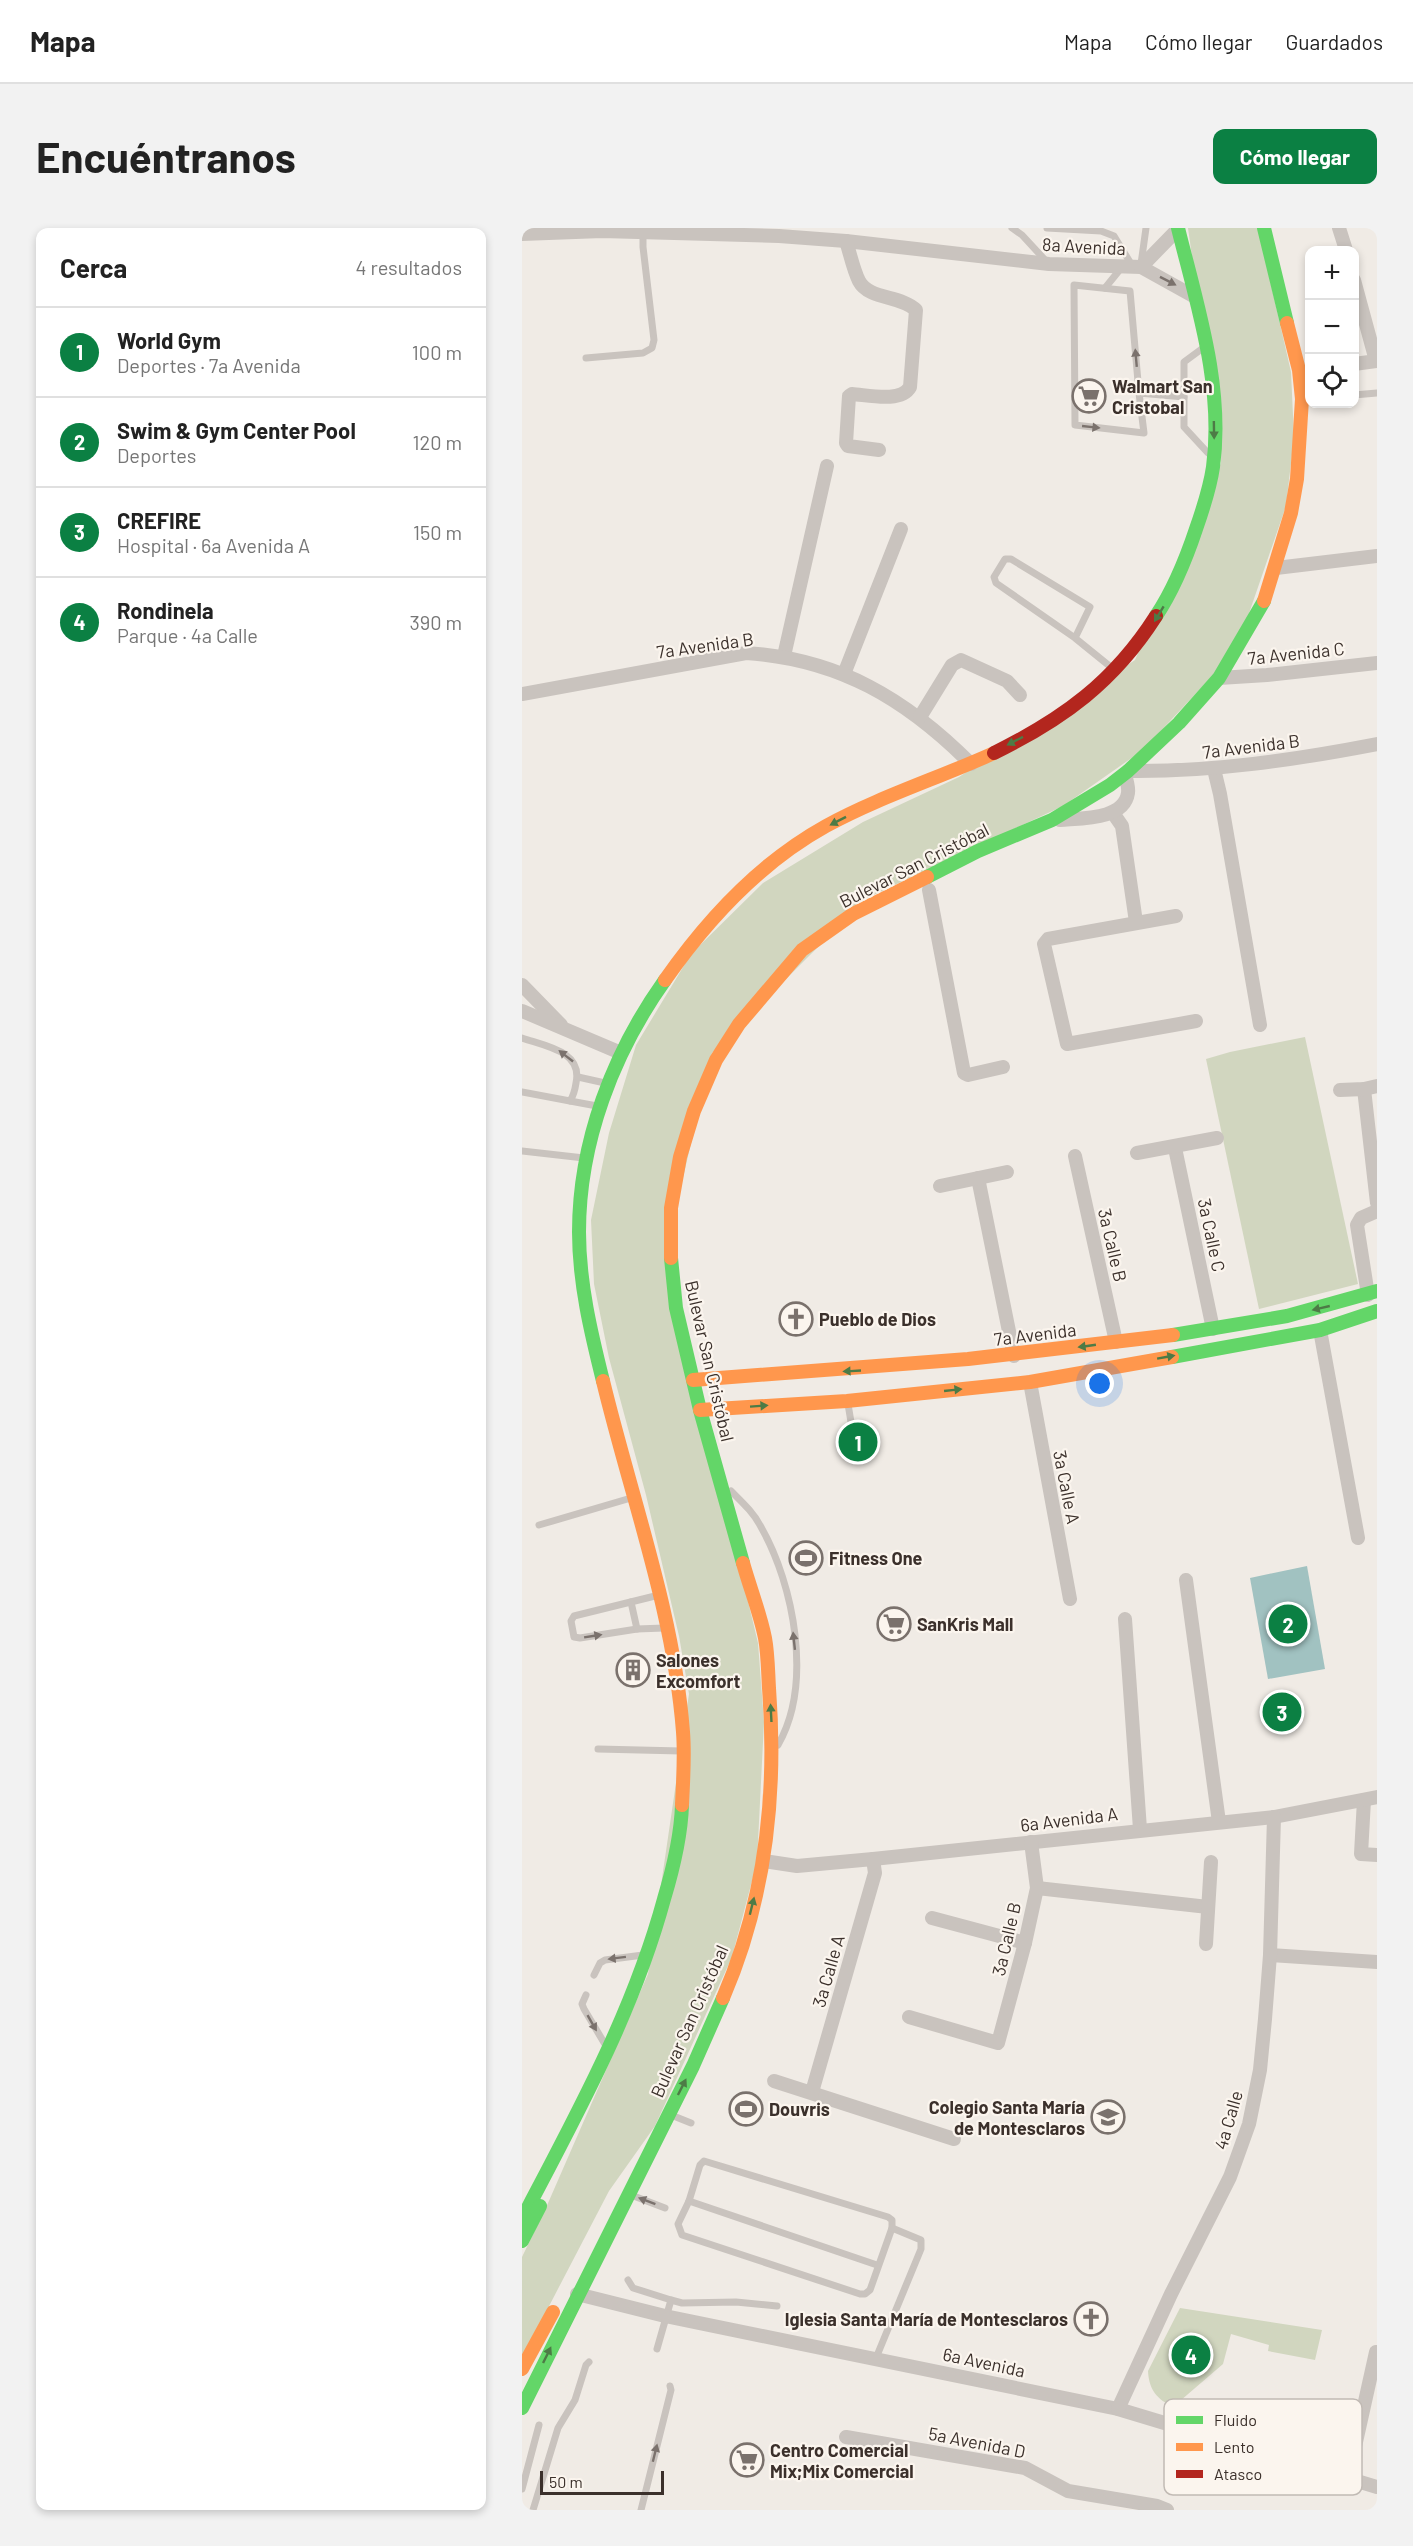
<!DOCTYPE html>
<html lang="es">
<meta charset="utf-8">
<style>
:root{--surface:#fff;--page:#f2f2f2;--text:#222;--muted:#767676;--line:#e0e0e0;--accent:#0b8043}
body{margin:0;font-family:Barlow,sans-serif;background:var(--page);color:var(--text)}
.controls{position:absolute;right:18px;top:18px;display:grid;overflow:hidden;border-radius:12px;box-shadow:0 3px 9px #0003}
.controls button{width:54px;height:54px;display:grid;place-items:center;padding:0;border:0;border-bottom:2px solid var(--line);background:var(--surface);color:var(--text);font:30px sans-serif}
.scale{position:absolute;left:18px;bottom:15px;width:124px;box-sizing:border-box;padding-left:6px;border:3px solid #3b302b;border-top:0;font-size:16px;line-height:21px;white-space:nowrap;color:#3b302b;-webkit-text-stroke:4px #fbf5ee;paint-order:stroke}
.you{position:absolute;left:578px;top:1156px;width:21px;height:21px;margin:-15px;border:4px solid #fff;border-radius:50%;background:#1a73e8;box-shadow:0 0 0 9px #1a73e833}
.badge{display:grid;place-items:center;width:39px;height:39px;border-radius:50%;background:var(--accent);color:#fff;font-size:20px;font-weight:700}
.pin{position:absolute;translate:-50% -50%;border:3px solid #fff;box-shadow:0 2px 6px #0006}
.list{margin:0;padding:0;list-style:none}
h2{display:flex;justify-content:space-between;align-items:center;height:78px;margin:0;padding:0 24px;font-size:26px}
h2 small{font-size:20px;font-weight:400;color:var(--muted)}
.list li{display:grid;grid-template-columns:39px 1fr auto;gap:18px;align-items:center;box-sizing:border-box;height:90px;padding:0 24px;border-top:2px solid var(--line)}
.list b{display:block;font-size:22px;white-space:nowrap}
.list p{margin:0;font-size:20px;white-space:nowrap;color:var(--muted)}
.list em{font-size:20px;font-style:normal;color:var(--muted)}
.icon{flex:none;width:33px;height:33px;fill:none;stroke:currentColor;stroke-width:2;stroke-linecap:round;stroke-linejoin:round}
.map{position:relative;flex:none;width:855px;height:2282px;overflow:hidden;border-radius:12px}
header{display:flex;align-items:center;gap:36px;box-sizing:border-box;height:84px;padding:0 30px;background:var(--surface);border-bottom:2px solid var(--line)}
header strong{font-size:28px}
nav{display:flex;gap:33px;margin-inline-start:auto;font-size:21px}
.intro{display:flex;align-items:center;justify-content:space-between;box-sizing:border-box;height:144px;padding:0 36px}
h1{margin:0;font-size:42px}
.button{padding:15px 27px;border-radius:12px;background:var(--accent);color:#fff;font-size:21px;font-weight:700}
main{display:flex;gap:36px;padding:0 36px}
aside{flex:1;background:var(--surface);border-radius:12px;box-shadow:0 3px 9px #0003}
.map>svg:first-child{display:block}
.green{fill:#d1d6bf}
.water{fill:#a1c2c1}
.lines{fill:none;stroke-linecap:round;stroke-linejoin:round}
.lane{stroke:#c9c3be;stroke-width:7}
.street{stroke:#c9c3be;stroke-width:14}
.fast{stroke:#63d668;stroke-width:14}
.slow{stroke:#ff974d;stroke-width:14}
.jam{stroke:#b3261e;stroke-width:14}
.oneway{fill:#7b726d}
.oneway2{fill:#4d7b46}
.labels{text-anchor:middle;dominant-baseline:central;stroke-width:4.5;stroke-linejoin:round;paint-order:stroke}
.street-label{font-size:18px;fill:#3b302b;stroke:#fbf5ee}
.poi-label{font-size:18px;font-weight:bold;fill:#3b302b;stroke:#fbf5ee;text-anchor:start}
.key{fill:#fbf5ee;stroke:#c1bab4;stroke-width:1.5}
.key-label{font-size:16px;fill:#3b302b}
</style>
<header>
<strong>Mapa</strong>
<nav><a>Mapa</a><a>Cómo llegar</a><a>Guardados</a></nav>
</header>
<div class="intro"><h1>Encuéntranos</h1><a class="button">Cómo llegar</a></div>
<main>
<aside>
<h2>Cerca<small>4 resultados</small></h2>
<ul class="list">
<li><span class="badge">1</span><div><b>World Gym</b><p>Deportes · 7a Avenida</p></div><em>100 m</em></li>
<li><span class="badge">2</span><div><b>Swim &amp; Gym Center Pool</b><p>Deportes</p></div><em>120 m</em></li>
<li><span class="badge">3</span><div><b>CREFIRE</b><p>Hospital · 6a Avenida A</p></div><em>150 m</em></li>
<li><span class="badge">4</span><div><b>Rondinela</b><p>Parque · 4a Calle</p></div><em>390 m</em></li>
</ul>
</aside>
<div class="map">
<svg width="855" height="2282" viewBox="0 0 855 2282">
<rect width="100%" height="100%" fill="#f0ebe5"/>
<g class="green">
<path d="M666 0H736L769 144 772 209 764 278 724 394 692 446 621 522 541 578 345 670 190 825 143 1027 236 1415 242 1494 235 1634 210 1729 133 1898 87 1963 0 2130V2029L23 1982 126 1746 167 1466 157 1408 124 1267 87 1130 72 1056 69 992 87 905 114 817 169 726 241 655 341 594 437 549 613 432 699 235Z"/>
<path d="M783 809 836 1056 737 1081 684 831 708 824Z"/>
<path d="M658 2080 800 2102 793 2132 746 2123 747 2117 709 2106 701 2136 651 2179C635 2171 627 2162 626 2143Z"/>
</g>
<path class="water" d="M785 1338 803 1441 746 1451 728 1350Z"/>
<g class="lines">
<g class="lane">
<path d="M490 0 500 7 524 33"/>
<path d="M525 0 579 3 592 8 611 39"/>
<path d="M619 36 624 0"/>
<path d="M583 60 600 39"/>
<path d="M681 120 662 134V199L686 225"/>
<path d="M64 130 121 125 130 120 132 112 121 19V5"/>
<path d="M617 165 622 205 553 197 552 57 608 63 617 165 662 169"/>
<path d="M832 167 855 165"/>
<path d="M553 410 568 379 489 331H483L472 349 474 355 553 410 590 440"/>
<path d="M0 810C23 818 61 823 54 855 53 862 52 867 48 873L0 864"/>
<path d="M56 849 83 855"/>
<path d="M48 873 75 878"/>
<path d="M0 923 62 930"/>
<path d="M326 1176 330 1200"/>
<path d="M209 1263C220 1274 232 1285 239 1299 272 1357 291 1456 256 1517"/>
<path d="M17 1297 109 1270"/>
<path d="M133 1368 52 1388 49 1393 52 1409 58 1410 115 1401 142 1400"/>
<path d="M109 1374 115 1401"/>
<path d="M76 1521 159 1523"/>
<path d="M72 1747 78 1735 83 1732 121 1727"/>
<path d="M64 1767 60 1776 62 1781 84 1818"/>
<path d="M149 1887 169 1895"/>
<path d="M182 1933 366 1989 370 1992V2000L348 2062 343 2066H338L160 2007 156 1996 167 1973 178 1937Z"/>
<path d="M109 1967 143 1980"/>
<path d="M167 1973 355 2037"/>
<path d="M106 2052 111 2060 149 2072"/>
<path d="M135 2121 149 2072 160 2075 214 2074 255 2078"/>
<path d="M354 2130 399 2021V2012L370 2000"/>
<path d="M0 2261 17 2197"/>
<path d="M11 2282 36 2200 53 2172 64 2137 67 2134"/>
<path d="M119 2282 149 2162 148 2158"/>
</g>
<g class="street">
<path d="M817 0 824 22"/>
<path d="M0 6 80 3 257 8 324 13 527 36 619 39 673 69"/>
<path d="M324 13C328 25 331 41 337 53 347 72 379 67 394 82L388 159C379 175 346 167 330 166L327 168 324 215 326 218 357 222"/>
<path d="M619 39 656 1"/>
<path d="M832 52 854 133"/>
<path d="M832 136 855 133"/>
<path d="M754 340 855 328"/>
<path d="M262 428 305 238"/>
<path d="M322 446 379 301"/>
<path d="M697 450 745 447 855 435"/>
<path d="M0 466 224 425C317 431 384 471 449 536"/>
<path d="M398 489 430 437 439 432 485 453 498 467"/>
<path d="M692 541 698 566 738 797"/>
<path d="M606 543C691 544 772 532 855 516"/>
<path d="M591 585 600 598 614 694"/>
<path d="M538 592C559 590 602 592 606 565 607 559 604 551 603 546"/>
<path d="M407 662 442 845 446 847 481 839"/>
<path d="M654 688 526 711 522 716 545 816 674 793"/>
<path d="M0 757 39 797"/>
<path d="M0 783 99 825"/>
<path d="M842 861 855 975"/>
<path d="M818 862 842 861 855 858"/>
<path d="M653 920 691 1101"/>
<path d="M615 925 695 910"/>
<path d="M553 928 594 1114"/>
<path d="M456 950 492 1128"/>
<path d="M418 958 485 944"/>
<path d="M846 1067 835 997 839 990 855 983"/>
<path d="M798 1102 836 1310"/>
<path d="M508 1154 548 1371"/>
<path d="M664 1352 697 1594"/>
<path d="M603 1391 618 1601"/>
<path d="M842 1572 839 1626 855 1627"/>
<path d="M242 1633 275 1638 351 1631 752 1589 855 1569"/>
<path d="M515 1660 686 1679"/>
<path d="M410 1690 503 1715"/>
<path d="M684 1716 689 1634"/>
<path d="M748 1727 855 1734"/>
<path d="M387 1789 476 1815 503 1715 515 1660 509 1614"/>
<path d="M252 1853 432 1911"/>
<path d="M290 1864 353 1645 351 1631"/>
<path d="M55 2066 143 2088 596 2181 855 2259"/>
<path d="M596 2181 649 2066 708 1949 727 1896 738 1842 743 1791 748 1727 752 1589"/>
<path d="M324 2209 503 2240 546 2263 635 2278 645 2282"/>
<path d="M826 2250 854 2124"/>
</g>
<g class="fast">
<path d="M742 0 765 95"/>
<path d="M634 388C652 361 664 331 674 301 681 281 688 260 691 239 702 159 675 77 656 0"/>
<path d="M405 649 456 623 530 592 588 557 606 543 657 495 697 450 742 373"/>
<path d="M149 1030 154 1080 178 1182 221 1335"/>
<path d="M651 1107 765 1088 855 1063"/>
<path d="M650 1129 798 1102 855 1083"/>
<path d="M81 1153C69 1105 57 1055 57 1004 57 914 91 825 143 752"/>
<path d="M0 1991C54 1888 111 1785 142 1671 151 1641 159 1609 160 1577"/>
<path d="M0 2013 18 1978"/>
<path d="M0 2180 171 1838 201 1770"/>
</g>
<g class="slow">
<path d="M742 373 769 285 775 251 780 171 777 142 765 95"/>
<path d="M143 752C185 692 239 634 304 598 357 569 417 550 472 525"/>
<path d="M149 1030V980L158 929 172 883 194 832 217 796 280 722 331 686 405 649"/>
<path d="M171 1152 446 1131 651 1107"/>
<path d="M81 1153C109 1269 152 1385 161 1504 163 1529 161 1553 160 1577"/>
<path d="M178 1182 325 1173 508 1154 650 1129"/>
<path d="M201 1770C243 1673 255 1565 247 1460 246 1444 246 1426 243 1410 238 1385 228 1360 221 1335"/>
<path d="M0 2141 31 2084"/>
</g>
<path class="jam" d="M472 525C541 491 592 454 634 388"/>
</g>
<defs><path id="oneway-solid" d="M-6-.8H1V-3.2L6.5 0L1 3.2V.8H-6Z" transform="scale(1.5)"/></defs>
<g class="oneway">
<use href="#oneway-solid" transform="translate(646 53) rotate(27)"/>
<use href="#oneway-solid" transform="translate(614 130) rotate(-95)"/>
<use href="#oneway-solid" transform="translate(569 199) rotate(6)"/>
<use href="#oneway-solid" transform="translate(44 828) rotate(-142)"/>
<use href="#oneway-solid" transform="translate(71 1408) rotate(-9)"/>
<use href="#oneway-solid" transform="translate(272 1413) rotate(-96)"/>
<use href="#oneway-solid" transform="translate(95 1730) rotate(173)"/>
<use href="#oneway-solid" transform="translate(70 1795) rotate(60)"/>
<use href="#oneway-solid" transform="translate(125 1973) rotate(-159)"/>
<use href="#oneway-solid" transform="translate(133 2225) rotate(-76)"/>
</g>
<g class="oneway2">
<use href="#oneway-solid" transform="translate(692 202) rotate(89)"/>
<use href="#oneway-solid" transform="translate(637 386) rotate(121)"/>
<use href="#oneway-solid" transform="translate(493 513) rotate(153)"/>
<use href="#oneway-solid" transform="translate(316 593) rotate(153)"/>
<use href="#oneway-solid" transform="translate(799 1080) rotate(167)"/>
<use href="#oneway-solid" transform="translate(565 1118) rotate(172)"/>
<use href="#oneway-solid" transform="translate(644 1129) rotate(-10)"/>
<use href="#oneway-solid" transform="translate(330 1143) rotate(177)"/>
<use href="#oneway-solid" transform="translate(431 1162) rotate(-6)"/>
<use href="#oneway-solid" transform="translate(237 1178) rotate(-4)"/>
<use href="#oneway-solid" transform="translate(249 1485) rotate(-93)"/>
<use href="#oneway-solid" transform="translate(230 1678) rotate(-76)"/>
<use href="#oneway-solid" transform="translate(160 1859) rotate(-63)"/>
<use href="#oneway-solid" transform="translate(25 2127) rotate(-64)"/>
</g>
<defs>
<g id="supermarket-ring" transform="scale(1.725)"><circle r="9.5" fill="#fbf5ee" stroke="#7a716c" stroke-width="1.5"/><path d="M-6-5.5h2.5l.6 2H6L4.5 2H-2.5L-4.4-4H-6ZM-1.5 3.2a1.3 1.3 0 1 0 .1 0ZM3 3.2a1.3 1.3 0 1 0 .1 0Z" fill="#7a716c"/></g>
<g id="church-ring" transform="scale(1.725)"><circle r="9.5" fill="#fbf5ee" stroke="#7a716c" stroke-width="1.5"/><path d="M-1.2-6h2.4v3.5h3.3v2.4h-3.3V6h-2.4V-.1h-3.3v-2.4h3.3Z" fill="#7a716c"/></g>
<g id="stadium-ring" transform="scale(1.725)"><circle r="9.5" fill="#fbf5ee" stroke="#7a716c" stroke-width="1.5"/><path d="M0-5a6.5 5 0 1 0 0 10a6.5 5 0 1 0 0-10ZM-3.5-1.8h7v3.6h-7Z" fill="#7a716c"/></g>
<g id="building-ring" transform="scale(1.725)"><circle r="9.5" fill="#fbf5ee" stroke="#7a716c" stroke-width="1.5"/><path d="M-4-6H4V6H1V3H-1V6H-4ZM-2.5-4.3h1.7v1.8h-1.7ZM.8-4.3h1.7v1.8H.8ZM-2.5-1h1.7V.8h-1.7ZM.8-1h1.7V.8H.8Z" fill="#7a716c"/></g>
<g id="school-ring" transform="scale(1.725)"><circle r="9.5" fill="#fbf5ee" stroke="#7a716c" stroke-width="1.5"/><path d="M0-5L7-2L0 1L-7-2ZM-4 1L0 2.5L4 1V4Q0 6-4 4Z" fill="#7a716c"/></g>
</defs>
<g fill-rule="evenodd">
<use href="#supermarket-ring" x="567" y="168"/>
<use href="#church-ring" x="274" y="1091"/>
<use href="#stadium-ring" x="284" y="1330"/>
<use href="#supermarket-ring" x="372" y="1396"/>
<use href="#building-ring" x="111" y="1442"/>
<use href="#stadium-ring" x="224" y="1881"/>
<use href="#school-ring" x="586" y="1889"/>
<use href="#church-ring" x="569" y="2091"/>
<use href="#supermarket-ring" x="225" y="2232"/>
</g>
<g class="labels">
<g class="street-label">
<text transform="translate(562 18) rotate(3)">8a Avenida</text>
<text transform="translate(183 417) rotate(-8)">7a Avenida B</text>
<text transform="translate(774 425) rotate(-6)">7a Avenida C</text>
<text transform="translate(729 518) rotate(-7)">7a Avenida B</text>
<text transform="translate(392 637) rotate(-27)">Bulevar San Cristóbal</text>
<text transform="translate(690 1007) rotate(78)">3a Calle C</text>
<text transform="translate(591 1017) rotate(77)">3a Calle B</text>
<text transform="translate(513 1106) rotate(-7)">7a Avenida</text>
<text transform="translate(188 1133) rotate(77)">Bulevar San Cristóbal</text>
<text transform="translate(545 1259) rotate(79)">3a Calle A</text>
<text transform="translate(547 1591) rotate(-7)">6a Avenida A</text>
<text transform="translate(484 1711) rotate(-77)">3a Calle B</text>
<text transform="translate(306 1743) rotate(-74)">3a Calle A</text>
<text transform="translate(167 1793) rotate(-66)">Bulevar San Cristóbal</text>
<text transform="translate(706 1892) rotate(-74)">4a Calle</text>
<text transform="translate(462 2134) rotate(12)">6a Avenida</text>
<text transform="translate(455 2214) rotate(11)">5a Avenida D</text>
</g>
<g class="poi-label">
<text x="590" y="158">Walmart San<tspan x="590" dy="21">Cristobal</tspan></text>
<text x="297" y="1091">Pueblo de Dios</text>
<text x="307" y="1330">Fitness One</text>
<text x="395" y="1396">SanKris Mall</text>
<text x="134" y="1432">Salones<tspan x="134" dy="21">Excomfort</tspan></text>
<text x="563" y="1879" text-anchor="end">Colegio Santa María<tspan x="563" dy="21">de Montesclaros</tspan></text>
<text x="247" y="1881">Douvris</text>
<text x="546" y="2091" text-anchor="end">Iglesia Santa María de Montesclaros</text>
<text x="248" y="2222">Centro Comercial<tspan x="248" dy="21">Mix;Mix Comercial</tspan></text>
</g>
</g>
<rect x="642" y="2171" width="198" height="96" rx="9" class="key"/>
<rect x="654" y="2188" width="27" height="8" fill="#63d668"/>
<rect x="654" y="2215" width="27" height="8" fill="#ff974d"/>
<rect x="654" y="2242" width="27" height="8" fill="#b3261e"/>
<g class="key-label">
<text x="692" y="2198">Fluido</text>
<text x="692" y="2225">Lento</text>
<text x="692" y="2252">Atasco</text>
</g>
</svg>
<div class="controls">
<button>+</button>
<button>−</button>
<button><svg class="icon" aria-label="locate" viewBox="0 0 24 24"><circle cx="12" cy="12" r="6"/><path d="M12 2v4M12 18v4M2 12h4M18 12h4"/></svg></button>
</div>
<div class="scale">50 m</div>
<div class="you"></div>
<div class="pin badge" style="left:336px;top:1214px">1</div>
<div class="pin badge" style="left:766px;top:1396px">2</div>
<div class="pin badge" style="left:760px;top:1484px">3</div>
<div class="pin badge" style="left:669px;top:2127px">4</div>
</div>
</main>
